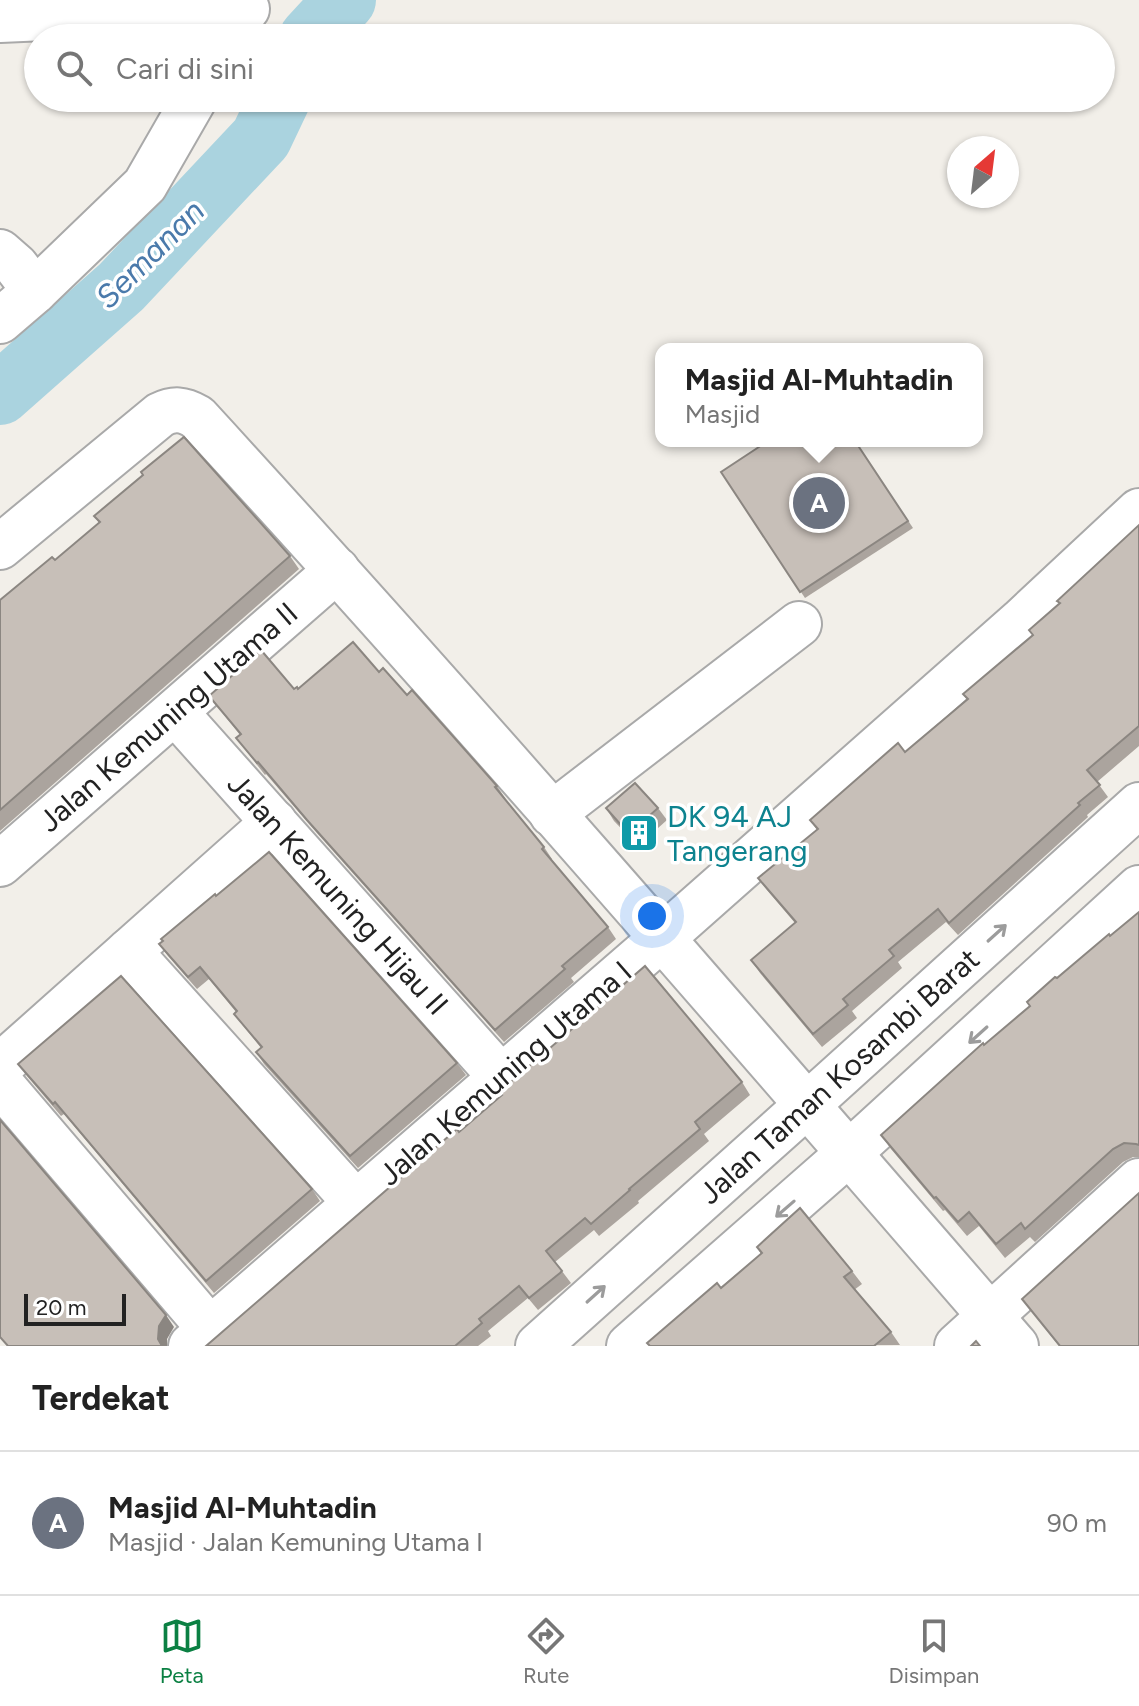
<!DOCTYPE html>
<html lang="id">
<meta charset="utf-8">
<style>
:root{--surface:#fff;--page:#f6f6f6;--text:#222;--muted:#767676;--line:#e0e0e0;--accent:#0b8043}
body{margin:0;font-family:Figtree,sans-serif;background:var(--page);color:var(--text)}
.compass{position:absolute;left:947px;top:136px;width:72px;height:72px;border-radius:50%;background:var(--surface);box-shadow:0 2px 6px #0004;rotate:28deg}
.scale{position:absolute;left:24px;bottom:20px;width:102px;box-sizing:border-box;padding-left:8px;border:4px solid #222;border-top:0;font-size:22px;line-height:28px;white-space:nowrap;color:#222;-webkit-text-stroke:6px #fff;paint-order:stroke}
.you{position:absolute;left:652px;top:916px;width:28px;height:28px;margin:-20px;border:6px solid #fff;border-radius:50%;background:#1a73e8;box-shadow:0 0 0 12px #1a73e833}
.badge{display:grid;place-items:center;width:52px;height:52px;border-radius:50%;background:var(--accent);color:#fff;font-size:26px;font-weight:700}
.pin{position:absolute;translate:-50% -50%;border:4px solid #fff;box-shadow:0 2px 8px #0006}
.popup{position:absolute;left:655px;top:343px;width:328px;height:104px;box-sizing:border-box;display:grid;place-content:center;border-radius:16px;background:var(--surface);filter:drop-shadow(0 2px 6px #0005);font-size:26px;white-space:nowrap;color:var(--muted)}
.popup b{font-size:30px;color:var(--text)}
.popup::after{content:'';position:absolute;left:50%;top:100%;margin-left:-16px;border:16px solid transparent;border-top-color:var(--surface)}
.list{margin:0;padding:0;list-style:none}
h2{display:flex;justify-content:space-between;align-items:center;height:104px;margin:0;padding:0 32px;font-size:34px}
h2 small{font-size:26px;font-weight:400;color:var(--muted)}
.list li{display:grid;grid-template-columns:52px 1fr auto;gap:24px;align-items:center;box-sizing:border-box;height:144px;padding:0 32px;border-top:2px solid var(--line)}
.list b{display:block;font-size:30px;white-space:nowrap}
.list p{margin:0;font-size:26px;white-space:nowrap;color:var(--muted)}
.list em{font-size:26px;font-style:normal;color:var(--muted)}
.icon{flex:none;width:44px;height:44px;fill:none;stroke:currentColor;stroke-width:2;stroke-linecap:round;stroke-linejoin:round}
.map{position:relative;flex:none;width:1139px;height:1346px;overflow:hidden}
.search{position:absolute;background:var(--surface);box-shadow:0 2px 6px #0004;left:24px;right:24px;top:24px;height:88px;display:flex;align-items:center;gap:20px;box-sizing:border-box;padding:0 28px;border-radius:44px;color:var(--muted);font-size:30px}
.sheet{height:248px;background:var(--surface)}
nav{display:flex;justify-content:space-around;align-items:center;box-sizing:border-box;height:112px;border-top:2px solid var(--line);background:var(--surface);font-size:22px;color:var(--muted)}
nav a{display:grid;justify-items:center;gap:4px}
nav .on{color:var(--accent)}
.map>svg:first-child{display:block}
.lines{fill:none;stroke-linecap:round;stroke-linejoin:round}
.river{stroke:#aad3df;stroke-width:62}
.minor-casing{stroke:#a9a9a9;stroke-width:48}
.minor{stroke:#fff;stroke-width:44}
.wall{fill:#aba49e}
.shaded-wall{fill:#8b8681}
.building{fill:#c7bfb8;stroke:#8b8681;stroke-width:2}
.oneway{stroke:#9c9c9c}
.labels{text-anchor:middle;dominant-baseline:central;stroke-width:7;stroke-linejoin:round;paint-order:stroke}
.street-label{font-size:30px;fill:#222;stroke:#fff}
.culture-label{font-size:30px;fill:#0d838f;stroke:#fff;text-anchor:start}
.water-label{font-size:32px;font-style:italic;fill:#4a7aab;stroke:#fff}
</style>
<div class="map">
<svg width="1139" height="1346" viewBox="0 0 1139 1346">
<rect width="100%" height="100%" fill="#f2efe9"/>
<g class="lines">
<g class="river">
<path d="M310 38 345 0"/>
<path d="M0 394 121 287 261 138 280 98"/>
</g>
<g class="minor-casing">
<g id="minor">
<path d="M0 20 247 9"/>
<path d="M0 252 16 266 35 291"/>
<path d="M0 321 35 291 145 185 195 98"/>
<path d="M0 547 160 415C174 408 183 409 197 417 476 721 746 1034 1016 1346"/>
<path d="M175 712 501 1077"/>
<path d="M552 814 799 624"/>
<path d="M0 864 337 570"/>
<path d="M129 951 356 1203"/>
<path d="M0 1066 274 822"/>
<path d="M0 1083 210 1329"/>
<path d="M191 1346 661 939 1021 621 1139 511"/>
<path d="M538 1346 807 1105 1139 805"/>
<path d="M629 1346 849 1153 1139 888"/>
<path d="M957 1346 1139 1181"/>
</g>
</g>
<use href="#minor" class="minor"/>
</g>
<g class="wall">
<path d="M855 441 913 528 805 598 721 472Z"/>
<path d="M94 516 290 556 299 569 0 831V600L55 560 99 523Z"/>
<path d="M1139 525V746L1097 782 1108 797 1087 815 1088 817 958 935 946 922 898 962 902 968 852 1011 857 1018 822 1047 760 973 751 960 795 923 767 890 758 878 817 830 810 820 905 752 967 700 963 694 1033 635 1029 630 1059 604Z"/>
<path d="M379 672 407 695 497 786 505 798 504 799 544 847 552 859 551 860 608 927 616 939 571 978 574 982 504 1042 316 832 266 774 265 775 236 738 240 735 209 696 294 689Z"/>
<path d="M606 808H658L667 820 638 846 614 821Z"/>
<path d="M1139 912V1157H1133L1123 1162 1035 1242 1030 1237 1005 1258 979 1226 967 1236 945 1210 943 1211 891 1149 881 1135 1030 1006 1057 978Z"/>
<path d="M159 944 457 1063 466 1075 358 1168 264 1064 256 1052 261 1048 234 1014 236 1012 209 979 197 989 168 956Z"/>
<path d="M18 1064 312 1189 320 1201 214 1293 64 1114 61 1116 27 1076Z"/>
<path d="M742 1082 750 1095 704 1134 709 1141 638 1201 639 1203 599 1236 594 1230 555 1262 571 1283 538 1310 528 1298 488 1331 491 1336 478 1346H206L459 1132Z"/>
<path d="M757 1247 852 1271 862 1284 854 1290 891 1332 900 1345 649 1346 761 1254Z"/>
<path d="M1022 1299 1139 1346H1059Z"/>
</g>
<path class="shaded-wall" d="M166 1315 174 1327 167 1339V1346H162L158 1339 159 1326Z"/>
<g class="building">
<path d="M184 437 290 556 0 810V600L52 557 55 560 100 522 94 516 143 475 141 472Z"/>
<path d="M768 441H855L908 521 800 592 721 472Z"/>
<path d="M1139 525V726L1087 770 1100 785 1078 803 1080 805 949 923 938 909 889 950 894 956 843 999 848 1005 813 1034 751 960 796 922 758 878 818 829 810 820 898 743 905 752 968 699 963 694 1033 635 1029 630 1060 603 1057 601Z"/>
<path d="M353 642 379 672 383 668 407 695 412 690 497 786 495 787 544 847 542 849 608 927 562 966 565 969 495 1030 307 820 258 762 257 763 236 738 241 734 209 696 261 650 294 689 297 687 298 689Z"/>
<path d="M635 783 658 808 629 834 606 808Z"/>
<path d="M269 852 457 1063 350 1156 256 1052 262 1047 234 1014 237 1011 200 967 188 977 159 944 163 941 161 939 215 894 216 896Z"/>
<path d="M1139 912V1145L1136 1144 1124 1143 1113 1149 1025 1229 1021 1223 996 1244 969 1212 958 1222 936 1197 934 1198 881 1135 983 1043 984 1045 1030 1006 1027 1002 1055 977 1057 978 1109 934 1110 936Z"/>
<path d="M645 966 742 1082 695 1122 700 1129 629 1189 630 1190 591 1224 585 1218 546 1251 562 1271 560 1273 529 1298 519 1286 479 1319 482 1323 455 1346H206L457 1129 459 1132 502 1095 499 1092Z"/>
<path d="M121 976 312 1189 206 1281 55 1102 53 1104 18 1064Z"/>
<path d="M0 1120 166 1315 159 1326 158 1339 162 1346H8L0 1337Z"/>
<path d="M1139 1193V1346H1060L1022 1299Z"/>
<path d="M800 1208 852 1271 844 1277 891 1332 874 1346H650L647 1343 717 1283 721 1288 762 1253 757 1247Z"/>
<path d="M976 1341 980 1346H971Z"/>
</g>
<defs><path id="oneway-shaft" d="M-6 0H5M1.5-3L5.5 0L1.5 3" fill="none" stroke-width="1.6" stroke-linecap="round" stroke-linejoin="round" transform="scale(2)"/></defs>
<g class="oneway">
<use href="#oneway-shaft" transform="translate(997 933) rotate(-42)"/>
<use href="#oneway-shaft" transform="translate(978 1035) rotate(138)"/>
<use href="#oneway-shaft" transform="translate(785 1209) rotate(139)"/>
<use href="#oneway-shaft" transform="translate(596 1294) rotate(-42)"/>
</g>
<defs>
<g id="building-square" transform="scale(2)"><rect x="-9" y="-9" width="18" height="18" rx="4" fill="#0f9aa8" stroke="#fff"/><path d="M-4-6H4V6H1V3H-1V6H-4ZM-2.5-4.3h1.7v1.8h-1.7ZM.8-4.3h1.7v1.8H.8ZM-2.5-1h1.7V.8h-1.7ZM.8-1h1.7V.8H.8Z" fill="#fff"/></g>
</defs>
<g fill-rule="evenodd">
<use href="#building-square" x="639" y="833"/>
</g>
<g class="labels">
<g class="street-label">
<text transform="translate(168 717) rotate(-41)">Jalan Kemuning Utama II</text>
<text transform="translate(338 894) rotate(48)">Jalan Kemuning Hijau II</text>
<text transform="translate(505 1073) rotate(-41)">Jalan Kemuning Utama I</text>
<text transform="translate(839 1076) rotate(-42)">Jalan Taman Kosambi Barat</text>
</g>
<g class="culture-label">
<text x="667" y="816">DK 94 AJ<tspan x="667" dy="34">Tangerang</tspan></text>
</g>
<g class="water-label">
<text transform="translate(150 254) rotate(-45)">Semanan</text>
</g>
</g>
</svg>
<svg class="compass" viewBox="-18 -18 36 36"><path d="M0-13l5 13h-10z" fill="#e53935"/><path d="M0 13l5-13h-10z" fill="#767676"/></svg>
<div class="scale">20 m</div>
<div class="you"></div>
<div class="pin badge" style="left:819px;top:503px;background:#6b7280">A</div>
<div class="popup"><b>Masjid Al-Muhtadin</b>Masjid</div>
<div class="search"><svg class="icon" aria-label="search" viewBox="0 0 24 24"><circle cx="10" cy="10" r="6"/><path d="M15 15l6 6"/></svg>Cari di sini</div>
</div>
<section class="sheet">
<h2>Terdekat<small></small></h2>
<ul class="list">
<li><span class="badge" style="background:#6b7280">A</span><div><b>Masjid Al-Muhtadin</b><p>Masjid · Jalan Kemuning Utama I</p></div><em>90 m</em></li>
</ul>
</section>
<nav>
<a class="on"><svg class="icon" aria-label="map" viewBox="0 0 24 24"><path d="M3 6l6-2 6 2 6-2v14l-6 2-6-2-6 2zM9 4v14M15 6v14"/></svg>Peta</a>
<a><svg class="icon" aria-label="directions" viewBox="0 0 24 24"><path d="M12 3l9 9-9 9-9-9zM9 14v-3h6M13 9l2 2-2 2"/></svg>Rute</a>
<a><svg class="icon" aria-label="saved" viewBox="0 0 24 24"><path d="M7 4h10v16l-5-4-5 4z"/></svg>Disimpan</a>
</nav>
